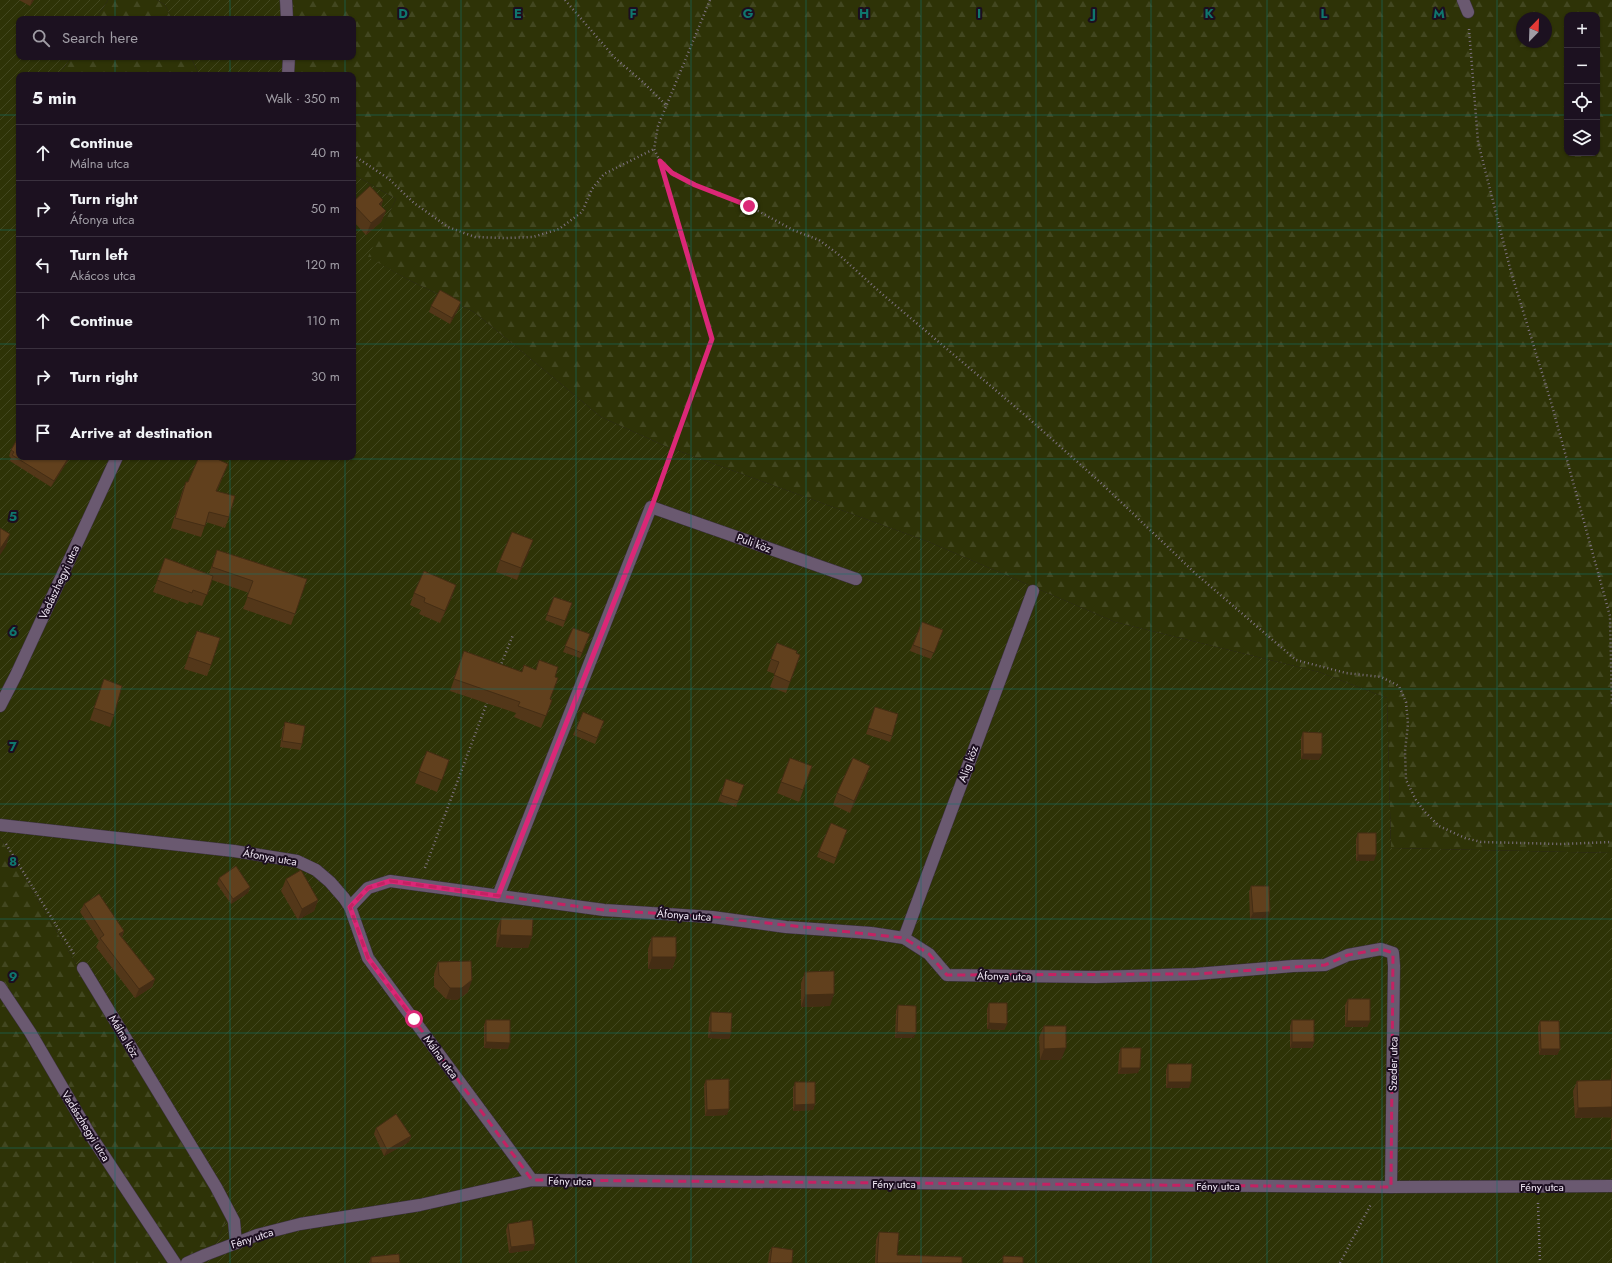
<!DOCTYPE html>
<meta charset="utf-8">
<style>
:root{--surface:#1c1120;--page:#291f2d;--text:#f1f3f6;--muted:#a09da5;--line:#3a313e}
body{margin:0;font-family:Jost,sans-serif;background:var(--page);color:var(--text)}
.controls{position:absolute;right:12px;top:12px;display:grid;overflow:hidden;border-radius:8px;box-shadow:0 1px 3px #0004}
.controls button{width:36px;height:36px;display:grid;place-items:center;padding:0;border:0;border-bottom:1px solid var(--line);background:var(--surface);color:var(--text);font:20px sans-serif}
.compass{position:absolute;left:1516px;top:12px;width:36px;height:36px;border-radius:50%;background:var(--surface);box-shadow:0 1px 3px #0004;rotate:23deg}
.stop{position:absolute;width:12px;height:12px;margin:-9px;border:3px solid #db2777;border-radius:50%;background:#fff}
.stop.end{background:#db2777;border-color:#fff;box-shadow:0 1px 4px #0008}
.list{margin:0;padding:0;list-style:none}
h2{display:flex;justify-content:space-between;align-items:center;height:52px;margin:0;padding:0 16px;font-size:17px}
h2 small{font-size:13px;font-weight:400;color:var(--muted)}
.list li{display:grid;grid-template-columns:26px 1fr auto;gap:12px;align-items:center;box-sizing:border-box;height:56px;padding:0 16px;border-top:1px solid var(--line)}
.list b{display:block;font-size:15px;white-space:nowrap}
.list p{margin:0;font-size:13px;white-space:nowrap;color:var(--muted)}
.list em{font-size:13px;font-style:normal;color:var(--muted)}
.icon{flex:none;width:22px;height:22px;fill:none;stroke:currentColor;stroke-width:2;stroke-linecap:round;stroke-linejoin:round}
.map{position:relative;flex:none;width:1612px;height:1263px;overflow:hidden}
.search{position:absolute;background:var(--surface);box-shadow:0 1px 3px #0004;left:16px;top:16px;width:340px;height:44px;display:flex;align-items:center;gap:10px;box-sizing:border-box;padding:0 14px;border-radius:8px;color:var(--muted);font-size:15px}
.panel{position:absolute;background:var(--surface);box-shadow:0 1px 3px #0004;left:16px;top:72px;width:340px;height:388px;border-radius:8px}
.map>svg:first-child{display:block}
.forest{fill:url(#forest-firs);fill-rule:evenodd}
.garden{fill:url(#garden-furrows)}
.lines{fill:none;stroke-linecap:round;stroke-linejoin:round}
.minor-casing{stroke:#3b313f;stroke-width:13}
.path{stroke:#7f7383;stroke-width:2.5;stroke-dasharray:1 3;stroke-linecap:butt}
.minor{stroke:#6a5970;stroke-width:12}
.wall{fill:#533719}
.shaded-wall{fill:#442d14}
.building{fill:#61401d;stroke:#442d14}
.route{stroke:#db2777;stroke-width:5}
.marked{fill:none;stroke:#c42263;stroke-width:3;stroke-dasharray:8 5;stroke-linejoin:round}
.grid{fill:none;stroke:#0f766e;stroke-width:1;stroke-opacity:0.55}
.labels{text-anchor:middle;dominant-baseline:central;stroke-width:4;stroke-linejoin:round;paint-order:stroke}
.street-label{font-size:11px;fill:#f1e8f5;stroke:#1c0e20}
.grid-label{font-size:13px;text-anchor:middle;font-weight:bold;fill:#0f766e;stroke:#1c0e20;stroke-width:4;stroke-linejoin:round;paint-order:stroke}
</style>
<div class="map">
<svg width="1612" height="1263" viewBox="0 0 1612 1263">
<defs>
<pattern id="forest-firs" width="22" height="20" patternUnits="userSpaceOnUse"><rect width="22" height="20" fill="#2e3307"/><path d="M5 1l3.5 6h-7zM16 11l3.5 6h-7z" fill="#424720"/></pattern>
<pattern id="garden-furrows" width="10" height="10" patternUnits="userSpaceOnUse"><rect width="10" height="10" fill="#2e3307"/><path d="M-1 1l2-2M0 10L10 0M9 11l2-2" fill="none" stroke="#424720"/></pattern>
</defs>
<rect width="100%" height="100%" fill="#25172a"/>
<g class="forest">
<path d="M108 0H157L165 5 172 19H96Z"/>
<path d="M286 0H1612V853L1391 848 1387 698 1319 672 1115 622 929 542 665 446 601 417 474 312 409 280 367 257 396 199 353 174V75H288L289 57H353V19H287ZM1567 15H1597V153H1567ZM1522 18H1546V42H1522Z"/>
<path d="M71 57H191L199 75H59Z"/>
<path d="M0 837 228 1217 207 1263H0Z"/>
</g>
<g class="garden">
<path d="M0 0H108L96 19H19V57H71L59 75H19V138L16 143 19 146V457H353V174L396 199 368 257 409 280 474 312 601 417 665 446 929 542 1115 622 1319 672 1387 698 1391 848 1612 853V1263H207L228 1217 0 837Z"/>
<path d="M157 0H286L287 19H172L165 5Z"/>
<path d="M191 57H289L288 75H199Z"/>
</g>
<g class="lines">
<g class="minor-casing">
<g id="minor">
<path d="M286 0 287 19"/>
<path d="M1463 0 1468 12"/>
<path d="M288 75 289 57"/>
<path d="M0 706 16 675 117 457"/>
<path d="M0 825 234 851 297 861 316 870 330 882 344 898 350 907 368 958 532 1180"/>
<path d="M498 896 651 507 856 579"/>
<path d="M350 907 368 888 390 881 604 910 712 917 786 927 871 933 904 938 929 954 947 975 1096 977 1196 974 1293 966 1325 965 1348 955 1381 949 1393 953 1394 966 1391 1187"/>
<path d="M904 938 1033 591"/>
<path d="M83 968 216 1187 234 1221 236 1243"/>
<path d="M0 987 30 1032 89 1133 175 1263"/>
<path d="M187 1263 205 1255 257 1235 300 1224 420 1205 532 1180 1391 1187 1612 1186"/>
</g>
</g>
<g class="path">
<path d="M565 0 615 58 644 83 666 105"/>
<path d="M710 0 658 126 654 149 660 161 672 173 695 185 749 206 793 230 819 240 838 254 881 293 1026 416 1101 483 1196 574 1296 660 1346 673 1381 677 1399 686 1406 702 1408 724 1405 751 1406 780 1416 800 1424 811 1439 826 1465 838 1481 842 1562 844 1612 842"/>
<path d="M1469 29 1478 142 1511 272 1551 402 1610 616 1612 705"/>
<path d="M353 155 389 179 414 203 448 227 475 237 506 238 533 237 559 229 582 212 592 189 604 174 654 149"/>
<path d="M657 491 712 339 661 163"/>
<path d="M500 667 513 635"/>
<path d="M6 844 74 954"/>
<path d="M425 868 488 700"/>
<path d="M1538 1203 1540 1263"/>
<path d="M1340 1263 1371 1204"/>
</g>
<use href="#minor" class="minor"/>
</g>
<g class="wall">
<path d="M19 0H34L30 6Z"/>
<path d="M383 200 381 207 386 211 381 222 366 235 353 221V202Z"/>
<path d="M431 306 459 308 450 324 429 312Z"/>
<path d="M11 450 69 459 51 487 10 461 11 458 9 456Z"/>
<path d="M279 457H289L287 461Z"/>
<path d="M224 474 217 491 229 517 225 528 206 522 201 537 171 528 182 492 186 482H188Z"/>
<path d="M533 540 517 580 496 572 500 560Z"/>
<path d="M217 550 307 579 291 625 243 609 249 593 212 580 202 606 189 602 188 604 153 592 165 558 209 574Z"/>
<path d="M414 593 452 597 440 623 419 614 421 610 410 605Z"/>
<path d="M554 597 572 603 563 627 545 620Z"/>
<path d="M922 622 943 630 931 659 910 651Z"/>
<path d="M573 628 590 634 580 658 563 652Z"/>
<path d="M197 631 211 665 207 676 184 669Z"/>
<path d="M777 643 800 655 786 693 770 687 775 674 767 671Z"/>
<path d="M464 651 522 672 555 677 550 699 552 700 541 728 514 717 516 713 450 691Z"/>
<path d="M104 679 114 715 110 727 90 720Z"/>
<path d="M875 707 892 736 890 742 866 734Z"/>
<path d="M583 712 602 727 595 744 573 735Z"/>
<path d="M285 722 302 744 300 750 280 747 283 728Z"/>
<path d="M1303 732 1319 760 1301 759V738Z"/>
<path d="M427 751 449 760 437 792 415 783Z"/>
<path d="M790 758 812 766 799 802 777 793Z"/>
<path d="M866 777 850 813 833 805 837 793Z"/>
<path d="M726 779 744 785 736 807 718 801Z"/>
<path d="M847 830 834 864 817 857 819 851Z"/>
<path d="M1358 833 1374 861H1356V839Z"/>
<path d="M219 878 250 887 248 893 231 904 217 884Z"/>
<path d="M286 879 318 900 314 911 298 920 281 891Z"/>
<path d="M1251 886 1268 918 1250 919 1249 892Z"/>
<path d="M84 904 124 931 122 937 155 979 152 987 135 998 96 947 99 941 80 912Z"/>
<path d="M501 918 532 936 528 948 496 947 497 929Z"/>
<path d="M652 937 676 957 672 969H648V949Z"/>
<path d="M438 962 468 992 457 1000 446 999 434 987V974Z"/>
<path d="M805 972 830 1006 801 1007V983Z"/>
<path d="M1348 999 1370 1021 1367 1027H1345V1005Z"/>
<path d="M989 1003 1007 1024 1004 1030 987 1029V1009Z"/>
<path d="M898 1005 914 1038H895L896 1011Z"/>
<path d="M711 1012 731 1033 729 1039 708 1038 709 1018Z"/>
<path d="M486 1020 508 1049 484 1048V1025Z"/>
<path d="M1292 1020 1314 1042 1312 1048H1290V1026Z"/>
<path d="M1540 1021 1560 1049 1557 1055H1539L1538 1027Z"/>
<path d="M1044 1026 1061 1060H1040L1039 1037Z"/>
<path d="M1121 1048 1138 1073 1118 1074 1119 1054Z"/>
<path d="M1168 1064 1189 1088H1166V1070Z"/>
<path d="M1612 1065V1140H1611L1612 1117 1575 1118 1573 1091 1577 1081 1611 1080Z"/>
<path d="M706 1080 727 1115 705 1116 704 1085Z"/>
<path d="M795 1082 815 1104 813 1110 793 1111V1088Z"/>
<path d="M376 1128 411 1136 409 1142 384 1156 374 1134Z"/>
<path d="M508 1224 535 1244 533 1250 509 1253 506 1230Z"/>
<path d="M879 1232 897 1255 962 1263H875L876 1240Z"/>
<path d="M772 1247 792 1263H768L769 1253Z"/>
<path d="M371 1257 400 1263H369Z"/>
</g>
<g class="shaded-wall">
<path d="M32 0H34L30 6Z"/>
<path d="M383 200 379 212V204Z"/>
<path d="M386 211 381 222 366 235 371 223Z"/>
<path d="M461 302 459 308 450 324 452 318Z"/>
<path d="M69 457H70L69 459 51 487 54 481Z"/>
<path d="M228 464 224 474 212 501 216 491Z"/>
<path d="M10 534 6 546 0 555V549Z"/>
<path d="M533 540 529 552 517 580 521 568Z"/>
<path d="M456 585 452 597 440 623 445 611Z"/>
<path d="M1303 754H1322L1319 760 1301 759Z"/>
<path d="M870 766 866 777 850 813 854 801Z"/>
<path d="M1358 855H1376L1374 861H1356Z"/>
<path d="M250 887 248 893 231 904 233 899Z"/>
<path d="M318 900 314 911 298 920 302 909Z"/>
<path d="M1270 912 1268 918 1250 919 1253 913Z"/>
<path d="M124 931 121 939 119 934Z"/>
<path d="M500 935 532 936 528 948 496 947Z"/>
<path d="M652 957H676L672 969H648Z"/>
<path d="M155 979 152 987 135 998 139 989Z"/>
<path d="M472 980 468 992 457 1000 446 999 450 988Z"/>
<path d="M834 994 830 1006 801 1007 805 995Z"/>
<path d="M1347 1021H1370L1367 1027H1345Z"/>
<path d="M989 1023 1007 1024 1004 1030 987 1029Z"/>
<path d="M711 1032 731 1033 729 1039 708 1038Z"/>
<path d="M897 1032 916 1033 914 1038H895Z"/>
<path d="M486 1042 510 1043 508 1049 484 1048Z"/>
<path d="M1292 1042H1314L1312 1048H1290Z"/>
<path d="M1066 1048 1061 1060H1040L1044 1049Z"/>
<path d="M1541 1049H1560L1557 1055H1539Z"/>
<path d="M1121 1068H1140L1138 1073 1118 1074Z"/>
<path d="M1168 1082H1191L1189 1088H1166Z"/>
<path d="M815 1104 813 1110 793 1111 795 1105Z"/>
<path d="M1612 1107V1117L1575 1118 1578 1108Z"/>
<path d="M729 1109 727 1115 705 1116 707 1110Z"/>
<path d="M411 1136 409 1142 384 1156 387 1150Z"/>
<path d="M535 1244 533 1250 509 1253 511 1247Z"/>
</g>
<g class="building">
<path d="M370 186 383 200 379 204 386 211 371 223 353 204V202Z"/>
<path d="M440 290 461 302 452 318 431 306Z"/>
<path d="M19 436V457H69L54 481 12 455 14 452 11 450Z"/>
<path d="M199 457H213L228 464 216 491 235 496 229 517 209 512 205 526 175 518 186 482H188Z"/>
<path d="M0 528 10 534 0 549Z"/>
<path d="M512 532 533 540 521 568 500 560Z"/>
<path d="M217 550 307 579 295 614 247 597 253 581 212 567Z"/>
<path d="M165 558 213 576 207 595 193 590 192 593 157 580Z"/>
<path d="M424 571 456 585 445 611 424 602 425 598 414 593Z"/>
<path d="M554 597 572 603 565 621 547 615Z"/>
<path d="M922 622 943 630 934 653 913 645Z"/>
<path d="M573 628 590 634 582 653 565 646Z"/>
<path d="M197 631 220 638 211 665 188 657Z"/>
<path d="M777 643 797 651 796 653 800 655 790 682 774 675 779 662 771 659Z"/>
<path d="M464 651 522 672 524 665 536 670 539 660 558 667 555 677 558 678 550 699 552 700 546 716 518 706 520 702 454 679Z"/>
<path d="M104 679 122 686 114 715 94 708Z"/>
<path d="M875 707 898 714 892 736 868 728Z"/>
<path d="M583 712 604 721 597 738 576 729Z"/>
<path d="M285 722 305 726 302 744 282 741Z"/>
<path d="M1303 732 1322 733V754H1303Z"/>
<path d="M427 751 449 760 442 780 419 771Z"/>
<path d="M790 758 812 766 803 790 781 782Z"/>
<path d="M853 758 870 766 854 801 837 793Z"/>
<path d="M726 779 744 785 738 801 721 795Z"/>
<path d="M831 823 847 830 836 858 819 851Z"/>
<rect x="1358" y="833" width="18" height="22"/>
<path d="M236 866 250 887 233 899 219 878Z"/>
<path d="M301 870 318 900 302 909 286 879Z"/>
<path d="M1251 886H1269L1270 912 1253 913Z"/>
<path d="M99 894 124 931 119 934 155 979 139 989 100 938 104 935 84 904Z"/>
<path d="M501 918 533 919 532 936 500 935Z"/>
<rect x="652" y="937" width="24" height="20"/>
<path d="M471 961 472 980 462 988H450L439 975 438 962Z"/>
<path d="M834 971V994L805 995V972Z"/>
<path d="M1348 999H1370V1021H1347Z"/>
<path d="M989 1003H1007V1024L989 1023Z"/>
<path d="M898 1005 916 1006V1033L897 1032Z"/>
<path d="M711 1012 732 1013 731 1033 711 1032Z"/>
<path d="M486 1020H510V1043L486 1042Z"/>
<rect x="1292" y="1020" width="22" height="22"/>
<path d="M1540 1021H1559L1560 1049H1541Z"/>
<path d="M1044 1026H1066V1048L1044 1049Z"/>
<path d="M1121 1048H1141L1140 1068H1121Z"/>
<path d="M1168 1064H1192L1191 1082H1168Z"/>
<path d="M729 1079V1109L707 1110 706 1080Z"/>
<path d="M1612 1080V1107L1578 1108 1577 1081Z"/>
<path d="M795 1082H815V1104L795 1105Z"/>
<path d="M396 1114 411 1136 387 1150 376 1128Z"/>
<path d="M532 1220 535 1244 511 1247 508 1224Z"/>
<path d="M879 1232 899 1233 897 1255 962 1257V1263H877Z"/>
<path d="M772 1247 793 1250 792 1263H770Z"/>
<path d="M399 1254 400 1263H371V1257Z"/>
<path d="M1003 1256 1023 1257V1263H1003Z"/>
</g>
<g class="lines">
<path class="route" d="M414 1019 368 958 350 907 368 888 390 881 498 896 652 506 712 339 660 161 672 173 695 185 749 206"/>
</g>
<path class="marked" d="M390 881 604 910 712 917 904 938 929 954 947 975 1196 974 1325 965 1348 955 1381 949 1393 953 1391 1187 532 1180 368 958 350 907 368 888Z"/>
<path class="grid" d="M115 0V19M230 0V19M345 0V19M461 0V1263M576 0V1263M691 0V1263M806 0V1263M921 0V1263M1036 0V1263M1151 0V1263M1267 0V1263M1382 0V1263M1497 0V1263M115 57V75M230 57V75M345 57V75M0 115H19M353 115H1567M1597 115H1612M0 230H19M353 230H1612M0 344H19M353 344H1612M115 457V1263M230 457V1263M345 457V1263M0 459H1612M0 574H1612M0 689H1612M0 804H1612M0 919H1612M0 1033H1612M0 1148H1612"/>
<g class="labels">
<g class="street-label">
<text transform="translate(754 543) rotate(20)">Puli köz</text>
<text transform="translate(59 582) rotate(-65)">Vadászhegyi utca</text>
<text transform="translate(968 764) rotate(-70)">Alig köz</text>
<text transform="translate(270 857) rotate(10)">Áfonya utca</text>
<text transform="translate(684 915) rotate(4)">Áfonya utca</text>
<text transform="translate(1004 976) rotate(1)">Áfonya utca</text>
<text transform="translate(124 1036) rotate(59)">Málna köz</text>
<text transform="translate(441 1057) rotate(54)">Málna utca</text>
<text transform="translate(1393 1064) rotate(-89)">Szeder utca</text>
<text transform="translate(86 1126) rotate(58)">Vadászhegyi utca</text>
<text transform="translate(570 1181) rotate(1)">Fény utca</text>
<text x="894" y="1184">Fény utca</text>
<text x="1218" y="1186">Fény utca</text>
<text x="1542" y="1187">Fény utca</text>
<text transform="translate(252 1238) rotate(-18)">Fény utca</text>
</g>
</g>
<g class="grid-label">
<text x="403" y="18">D</text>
<text x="518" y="18">E</text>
<text x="633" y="18">F</text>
<text x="748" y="18">G</text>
<text x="864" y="18">H</text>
<text x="979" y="18">I</text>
<text x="1094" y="18">J</text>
<text x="1209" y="18">K</text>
<text x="1324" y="18">L</text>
<text x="1439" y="18">M</text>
<text x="13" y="521">5</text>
<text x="13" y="636">6</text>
<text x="13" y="751">7</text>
<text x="13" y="866">8</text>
<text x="13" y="981">9</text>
</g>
</svg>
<div class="controls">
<button>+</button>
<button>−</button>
<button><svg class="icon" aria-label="locate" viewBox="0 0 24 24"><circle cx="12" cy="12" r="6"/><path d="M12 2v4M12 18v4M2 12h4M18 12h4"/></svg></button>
<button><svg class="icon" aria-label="layers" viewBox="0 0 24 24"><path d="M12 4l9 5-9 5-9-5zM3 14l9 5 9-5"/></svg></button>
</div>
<svg class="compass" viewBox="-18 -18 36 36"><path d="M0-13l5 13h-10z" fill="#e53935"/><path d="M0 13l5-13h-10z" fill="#a09da5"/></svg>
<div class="stop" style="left:414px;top:1019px"></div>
<div class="stop end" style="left:749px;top:206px"></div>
<div class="search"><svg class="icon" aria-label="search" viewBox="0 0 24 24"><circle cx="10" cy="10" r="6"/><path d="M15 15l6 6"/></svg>Search here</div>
<section class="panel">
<h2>5 min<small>Walk · 350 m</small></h2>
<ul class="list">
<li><svg class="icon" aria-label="ahead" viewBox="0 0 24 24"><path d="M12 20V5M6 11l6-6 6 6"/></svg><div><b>Continue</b><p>Málna utca</p></div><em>40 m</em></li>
<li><svg class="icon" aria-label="right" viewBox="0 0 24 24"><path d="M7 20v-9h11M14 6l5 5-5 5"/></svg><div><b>Turn right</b><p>Áfonya utca</p></div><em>50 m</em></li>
<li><svg class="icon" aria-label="left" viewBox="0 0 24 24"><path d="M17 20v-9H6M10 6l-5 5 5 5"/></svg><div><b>Turn left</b><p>Akácos utca</p></div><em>120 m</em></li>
<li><svg class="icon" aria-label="ahead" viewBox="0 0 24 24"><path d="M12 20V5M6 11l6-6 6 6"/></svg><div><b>Continue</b></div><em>110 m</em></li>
<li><svg class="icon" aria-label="right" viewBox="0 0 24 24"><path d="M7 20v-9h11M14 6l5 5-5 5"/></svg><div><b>Turn right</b></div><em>30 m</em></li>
<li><svg class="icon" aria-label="arrive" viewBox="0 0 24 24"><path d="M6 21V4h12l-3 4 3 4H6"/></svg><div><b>Arrive at destination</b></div></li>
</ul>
</section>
</div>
